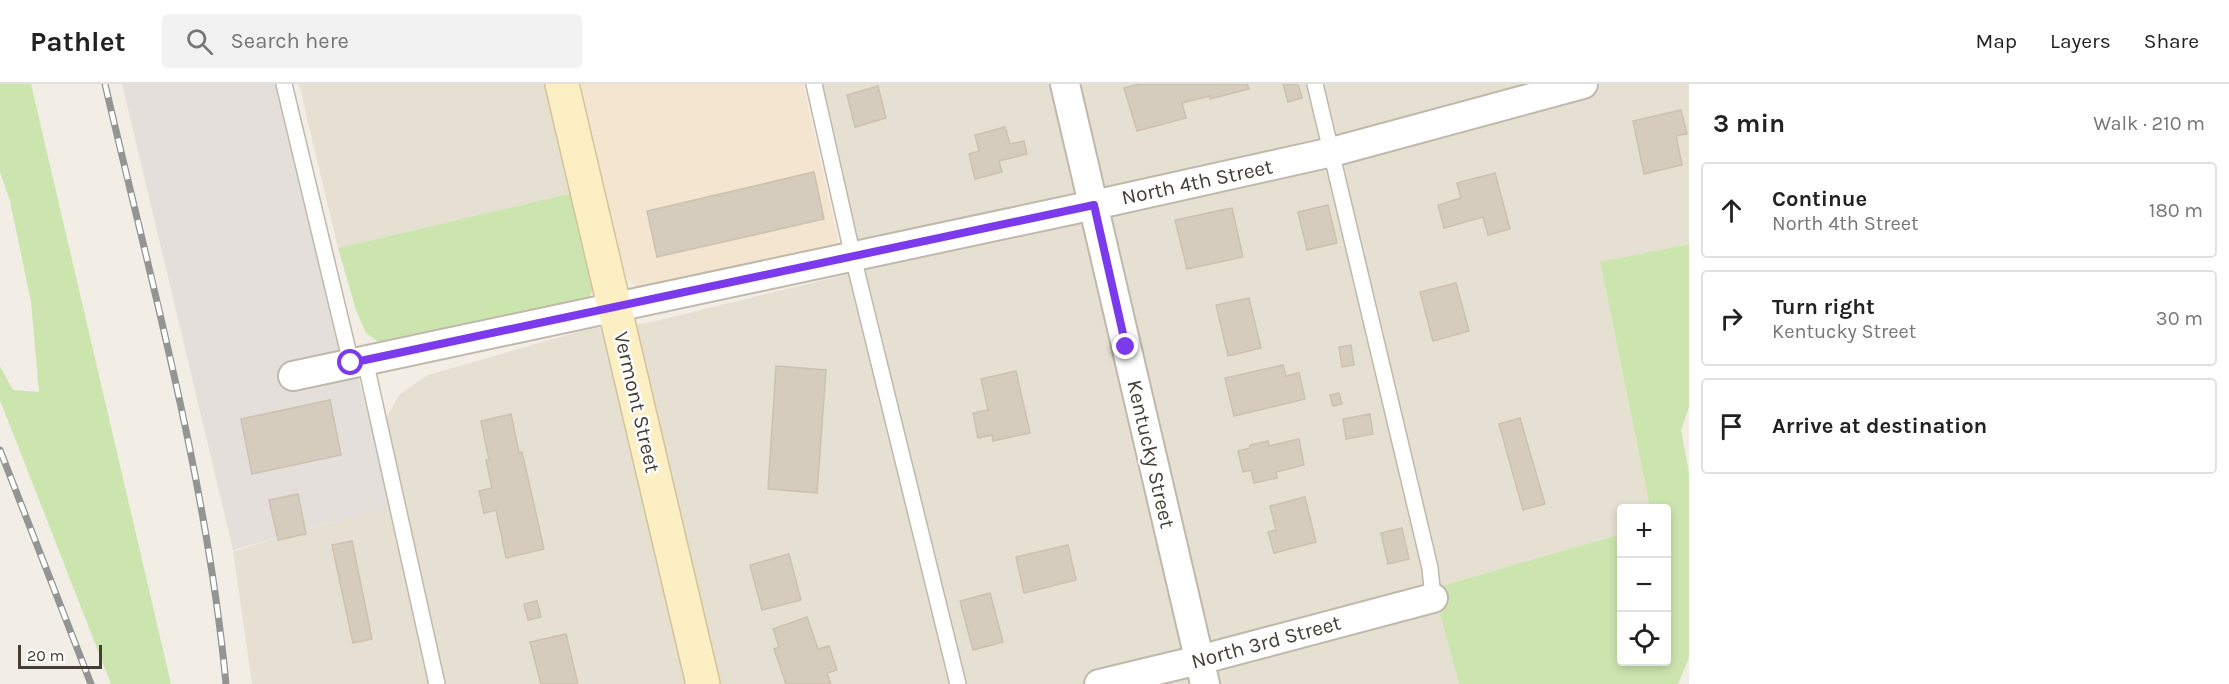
<!DOCTYPE html>
<meta charset="utf-8">
<style>
:root{--surface:#fff;--page:#f2f2f2;--text:#222;--muted:#767676;--line:#e0e0e0}
body{margin:0;font-family:Karla,sans-serif;background:var(--page);color:var(--text)}
.controls{position:absolute;right:18px;bottom:18px;display:grid;overflow:hidden;border-radius:6px;box-shadow:0 3px 9px #0003}
.controls button{width:54px;height:54px;display:grid;place-items:center;padding:0;border:0;border-bottom:2px solid var(--line);background:var(--surface);color:var(--text);font:30px sans-serif}
.scale{position:absolute;left:18px;bottom:15px;width:84px;box-sizing:border-box;padding-left:6px;border:3px solid #443e35;border-top:0;font-size:16px;line-height:21px;white-space:nowrap;color:#443e35;-webkit-text-stroke:4px #fff;paint-order:stroke}
.stop{position:absolute;width:18px;height:18px;margin:-14px;border:4px solid #7c3aed;border-radius:50%;background:#fff}
.stop.end{background:#7c3aed;border-color:#fff;box-shadow:0 2px 6px #0008}
.list{margin:0;padding:0;list-style:none}
h2{display:flex;justify-content:space-between;align-items:center;height:78px;margin:0;padding:0 24px;font-size:26px}
h2 small{font-size:20px;font-weight:400;color:var(--muted)}
.list li{display:grid;grid-template-columns:39px 1fr auto;gap:18px;align-items:center;box-sizing:border-box;height:96px;margin:0 12px 12px;padding:0 12px;border:2px solid var(--line);border-radius:6px}
.list b{display:block;font-size:22px;white-space:nowrap}
.list p{margin:0;font-size:20px;white-space:nowrap;color:var(--muted)}
.list em{font-size:20px;font-style:normal;color:var(--muted)}
.icon{flex:none;width:33px;height:33px;fill:none;stroke:currentColor;stroke-width:2;stroke-linecap:round;stroke-linejoin:round}
.map{position:relative;flex:none;width:1689px;height:600px;overflow:hidden}
header{display:flex;align-items:center;gap:36px;box-sizing:border-box;height:84px;padding:0 30px;background:var(--surface);border-bottom:2px solid var(--line)}
header strong{font-size:28px}
nav{display:flex;gap:33px;margin-inline-start:auto;font-size:21px}
.search{width:420px;height:54px;background:var(--page);display:flex;align-items:center;gap:15px;box-sizing:border-box;padding:0 21px;border-radius:6px;color:var(--muted);font-size:22px}
main{display:flex}
aside{flex:1;background:var(--surface)}
.map>svg:first-child{display:block}
.residential{fill:#e6e0d3}
.commercial{fill:#f3e5d0}
.industrial{fill:#e4dfda}
.green{fill:#cce5af}
.building{fill:#d6ccbe;stroke:#cdc1ae;stroke-width:1.5}
.lines{fill:none;stroke-linecap:round;stroke-linejoin:round}
.lane-casing{stroke:#c0b8ab;stroke-width:18}
.street-casing{stroke:#c0b8ab;stroke-width:32}
.secondary-casing{stroke:#d3c398;stroke-width:36}
.lane{stroke:#fff;stroke-width:15}
.street{stroke:#fff;stroke-width:28}
.secondary{stroke:#fcefc4;stroke-width:33}
.rail-casing{stroke:#949494;stroke-width:7}
.rail{stroke:#fff;stroke-width:4.5;stroke-dasharray:14;stroke-linecap:butt}
.route{stroke:#7c3aed;stroke-width:8}
.labels{text-anchor:middle;dominant-baseline:central;stroke-width:5;stroke-linejoin:round;paint-order:stroke}
.street-label{font-size:21px;fill:#443e35;stroke:#fff}
</style>
<header>
<strong>Pathlet</strong>
<div class="search"><svg class="icon" aria-label="search" viewBox="0 0 24 24"><circle cx="10" cy="10" r="6"/><path d="M15 15l6 6"/></svg>Search here</div>
<nav><a>Map</a><a>Layers</a><a>Share</a></nav>
</header>
<main>
<div class="map">
<svg width="1689" height="600" viewBox="0 0 1689 600">
<rect width="100%" height="100%" fill="#f2eee5"/>
<g class="residential">
<path d="M299 0H544L572 109 338 164Z"/>
<path d="M819 0H1689V160L1600 179 1650 424H1622L1621 450 1438 503 1440 530 1459 600H252L233 467 400 419 386 359V335L399 311 428 291 588 245 647 239 865 186Z"/>
</g>
<path class="commercial" d="M581 0H803L840 164 639 205 626 193Z"/>
<path class="industrial" d="M122 0H290L324 158 391 422 233 466Z"/>
<g class="green">
<path d="M0 0H31L171 600H111L0 316V282L13 306 39 308 31 218 10 117 0 88Z"/>
<path d="M572 109 594 203 588 216 387 264 366 249 356 226 338 164Z"/>
<path d="M1689 160V323L1681 346 1689 389V574L1678 600H1459L1440 530 1438 503 1621 450 1622 578H1666V424H1650L1600 178Z"/>
</g>
<g class="building">
<path d="M1139 0H1247L1249 5 1210 15V12L1182 19 1186 34 1137 47 1124 4Z"/>
<path d="M1283 0H1298L1302 14 1288 18Z"/>
<path d="M878 2 886 34 855 43 847 11Z"/>
<path d="M1681 26 1687 50 1676 52 1682 81 1644 90 1633 37Z"/>
<path d="M1005 43 1010 60 1024 57 1027 70 999 77 1002 88 975 95 969 70 979 67 975 51Z"/>
<path d="M814 88 824 135 657 173 647 127Z"/>
<path d="M1495 89 1510 145 1488 151 1483 133 1444 144 1438 121 1461 114 1457 99Z"/>
<path d="M1328 121 1337 159 1307 166 1298 128Z"/>
<path d="M1232 124 1243 173 1187 185 1175 136Z"/>
<path d="M1456 199 1469 247 1433 257 1420 208Z"/>
<path d="M1249 214 1261 264 1228 272 1216 221Z"/>
<path d="M1351 261 1354 281 1342 283 1339 263Z"/>
<path d="M1283 281 1286 292 1299 289 1305 315 1234 332 1225 294Z"/>
<path d="M776 282 826 286 817 409 768 405Z"/>
<path d="M1016 287 1030 349 993 357 992 351 978 354 973 329 988 326 981 295Z"/>
<path d="M1339 309 1342 320 1333 322 1330 311Z"/>
<path d="M330 316 341 371 252 390 241 335Z"/>
<path d="M511 330 519 369 522 368 544 465 506 474 496 426 484 429 479 407 492 404 486 376H489L481 337Z"/>
<path d="M1370 330 1373 350 1346 355 1343 335Z"/>
<path d="M1520 334 1545 420 1523 426 1499 340Z"/>
<path d="M1299 355 1304 381 1276 388 1277 394 1254 399 1251 386 1243 388 1238 367 1250 364V361L1268 357 1269 362Z"/>
<path d="M298 410 306 450 278 456 269 416Z"/>
<path d="M1305 413 1316 458 1274 469 1268 448 1276 446 1270 422Z"/>
<path d="M1402 444 1409 475 1388 480 1381 449Z"/>
<path d="M352 457 372 555 353 559 332 461Z"/>
<path d="M1068 461 1076 496 1024 509 1016 473Z"/>
<path d="M789 470 801 516 762 526 750 481Z"/>
<path d="M990 509 1003 558 973 566 960 517Z"/>
<path d="M537 517 541 533 528 536 524 520Z"/>
<path d="M807 533 818 565 829 562 837 586 827 589 831 600H786L774 565 779 563 773 545Z"/>
<path d="M566 550 578 600H541L530 558Z"/>
</g>
<g class="lines">
<g class="lane-casing">
<g id="lane">
<path d="M284 0 351 279"/>
<path d="M814 0 853 173 958 600"/>
<path d="M1315 0 1430 484 1433 514"/>
<path d="M365 276 437 600"/>
</g>
</g>
<g class="street-casing">
<g id="street">
<path d="M1065 0 1205 600"/>
<path d="M293 292 1094 121 1332 68 1583 0"/>
<path d="M1099 600 1199 576 1433 514"/>
</g>
</g>
<g class="secondary-casing">
<path id="secondary" d="M562 0 703 600"/>
</g>
<use href="#lane" class="lane"/>
<use href="#street" class="street"/>
<use href="#secondary" class="secondary"/>
<g class="rail-casing">
<g id="rail">
<path d="M105 0C151 198 207 397 226 600"/>
<path d="M0 366 91 600"/>
</g>
</g>
<use href="#rail" class="rail"/>
</g>
<g class="lines">
<path class="route" d="M351 279 1094 121 1126 263"/>
</g>
<g class="labels">
<g class="street-label">
<text transform="translate(1197 98) rotate(-12)">North 4th Street</text>
<text transform="translate(637 318) rotate(77)">Vermont Street</text>
<text transform="translate(1151 370) rotate(77)">Kentucky Street</text>
<text transform="translate(1266 558) rotate(-15)">North 3rd Street</text>
</g>
</g>
</svg>
<div class="controls">
<button>+</button>
<button>−</button>
<button><svg class="icon" aria-label="locate" viewBox="0 0 24 24"><circle cx="12" cy="12" r="6"/><path d="M12 2v4M12 18v4M2 12h4M18 12h4"/></svg></button>
</div>
<div class="scale">20 m</div>
<div class="stop" style="left:351px;top:279px"></div>
<div class="stop end" style="left:1126px;top:263px"></div>
</div>
<aside>
<h2>3 min<small>Walk · 210 m</small></h2>
<ul class="list">
<li><svg class="icon" aria-label="ahead" viewBox="0 0 24 24"><path d="M12 20V5M6 11l6-6 6 6"/></svg><div><b>Continue</b><p>North 4th Street</p></div><em>180 m</em></li>
<li><svg class="icon" aria-label="right" viewBox="0 0 24 24"><path d="M7 20v-9h11M14 6l5 5-5 5"/></svg><div><b>Turn right</b><p>Kentucky Street</p></div><em>30 m</em></li>
<li><svg class="icon" aria-label="arrive" viewBox="0 0 24 24"><path d="M6 21V4h12l-3 4 3 4H6"/></svg><div><b>Arrive at destination</b></div></li>
</ul>
</aside>
</main>
